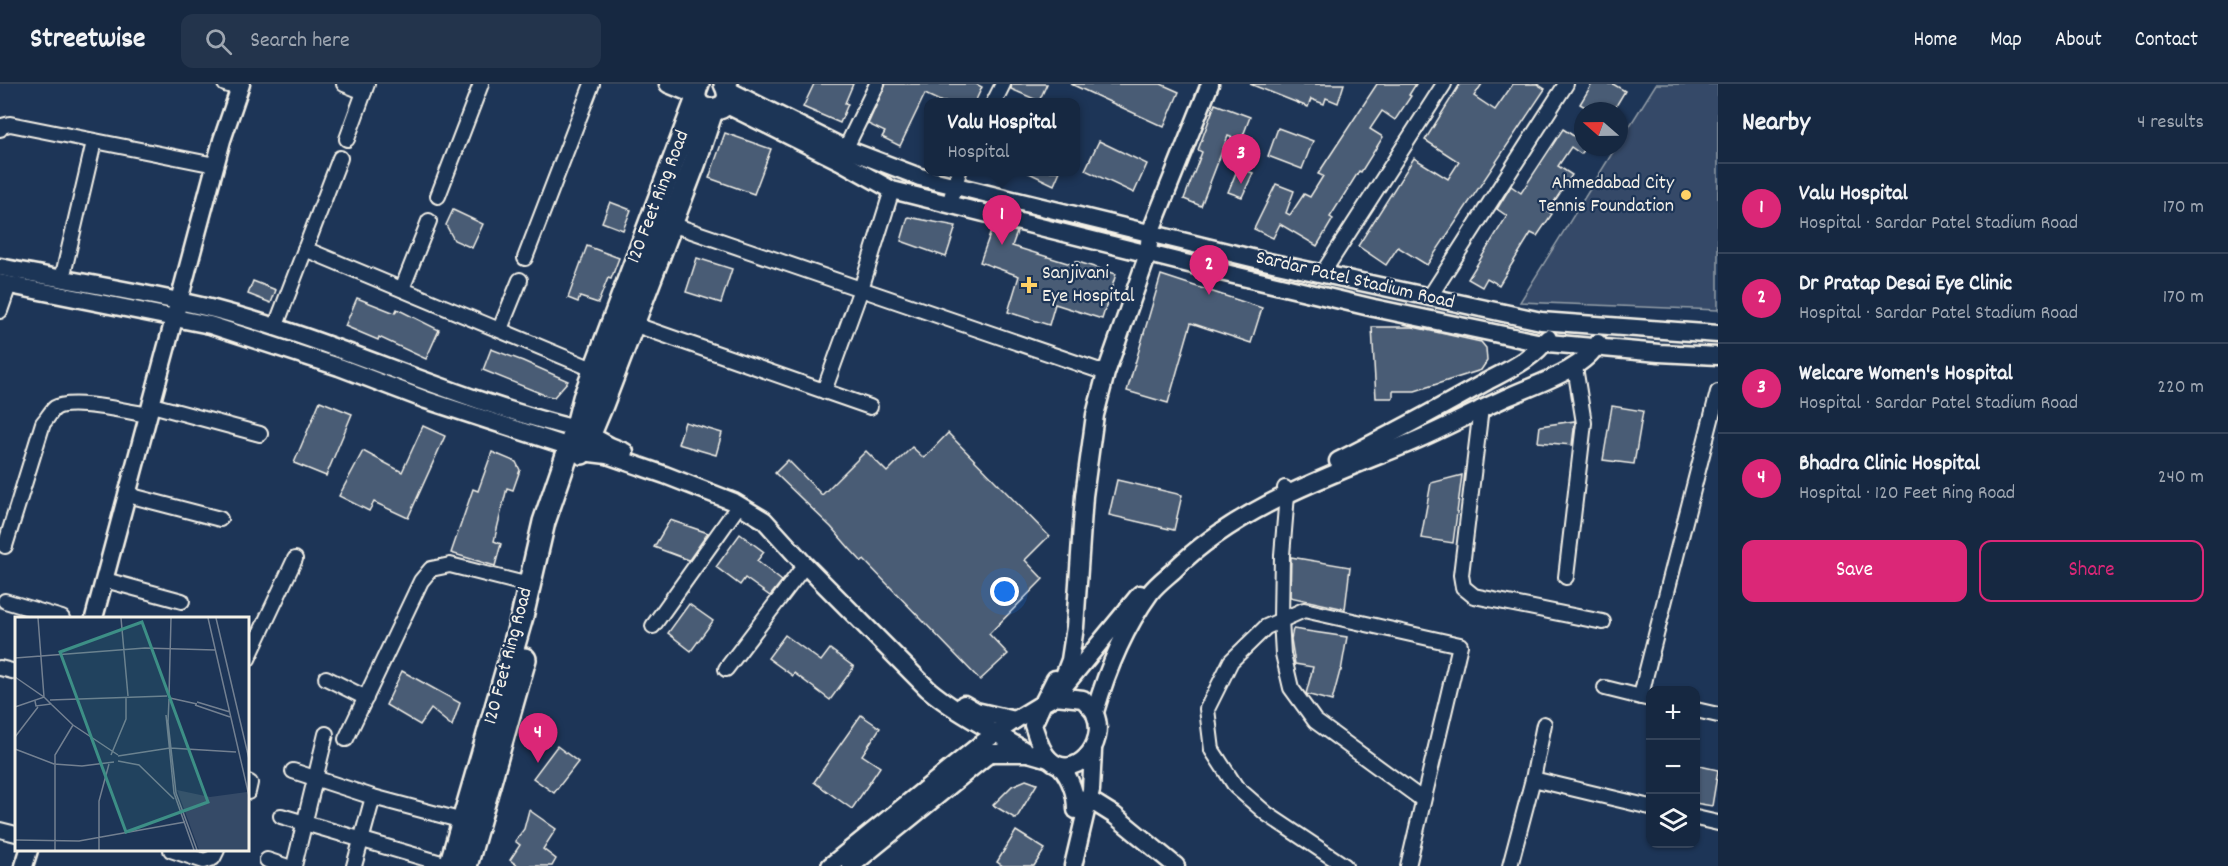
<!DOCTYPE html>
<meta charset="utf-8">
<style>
:root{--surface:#162841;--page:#23344c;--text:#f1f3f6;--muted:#9ea6b1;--line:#35445a;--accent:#db2777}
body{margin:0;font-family:Dekko,sans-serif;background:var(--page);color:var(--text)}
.controls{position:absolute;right:18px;bottom:18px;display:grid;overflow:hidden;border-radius:12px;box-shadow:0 2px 4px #0004}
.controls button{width:54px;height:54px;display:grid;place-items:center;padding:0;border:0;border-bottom:2px solid var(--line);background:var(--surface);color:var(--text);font:30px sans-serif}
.compass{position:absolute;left:1574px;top:18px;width:54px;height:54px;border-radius:50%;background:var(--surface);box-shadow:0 2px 4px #0004;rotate:290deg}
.you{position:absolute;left:1005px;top:508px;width:21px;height:21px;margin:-15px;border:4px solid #fff;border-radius:50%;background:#1a73e8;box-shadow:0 0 0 9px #1a73e833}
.badge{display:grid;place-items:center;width:39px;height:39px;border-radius:50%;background:var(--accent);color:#fff;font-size:20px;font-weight:700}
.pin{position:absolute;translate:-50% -50px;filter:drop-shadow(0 2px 3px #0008)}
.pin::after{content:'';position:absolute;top:32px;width:21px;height:18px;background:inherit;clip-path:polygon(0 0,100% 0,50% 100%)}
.popup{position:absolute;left:924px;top:14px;width:156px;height:78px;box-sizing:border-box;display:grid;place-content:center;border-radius:12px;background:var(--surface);filter:drop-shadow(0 2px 4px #0005);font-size:20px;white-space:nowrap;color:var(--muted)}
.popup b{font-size:22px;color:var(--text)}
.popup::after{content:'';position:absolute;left:50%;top:100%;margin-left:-12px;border:12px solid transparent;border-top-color:var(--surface)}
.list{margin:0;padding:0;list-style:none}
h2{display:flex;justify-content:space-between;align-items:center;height:78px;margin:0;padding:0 24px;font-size:26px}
h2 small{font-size:20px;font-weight:400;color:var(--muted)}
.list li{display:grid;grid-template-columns:39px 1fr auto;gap:18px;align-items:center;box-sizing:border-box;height:90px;padding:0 24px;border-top:2px solid var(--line)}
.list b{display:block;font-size:22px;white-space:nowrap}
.list p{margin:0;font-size:20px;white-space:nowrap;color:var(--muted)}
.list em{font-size:20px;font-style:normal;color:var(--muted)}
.actions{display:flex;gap:12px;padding:18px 24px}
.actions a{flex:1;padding:14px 0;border:2px solid var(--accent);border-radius:12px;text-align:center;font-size:21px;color:var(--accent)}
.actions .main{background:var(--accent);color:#fff}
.icon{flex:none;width:33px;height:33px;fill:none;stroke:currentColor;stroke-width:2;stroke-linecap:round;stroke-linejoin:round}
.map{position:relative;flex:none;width:1718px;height:782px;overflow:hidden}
header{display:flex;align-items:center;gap:36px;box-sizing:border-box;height:84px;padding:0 30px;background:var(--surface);border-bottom:2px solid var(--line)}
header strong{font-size:28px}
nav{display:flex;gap:33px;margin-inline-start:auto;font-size:21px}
.search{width:420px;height:54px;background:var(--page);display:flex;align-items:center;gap:15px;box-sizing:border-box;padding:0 21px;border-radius:12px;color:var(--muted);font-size:22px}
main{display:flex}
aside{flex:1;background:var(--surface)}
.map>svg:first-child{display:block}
.green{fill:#354a67;stroke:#949ea8;stroke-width:1.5}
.building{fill:#485b74;stroke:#f4f1e8;stroke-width:1.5}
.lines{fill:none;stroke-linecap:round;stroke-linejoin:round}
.minor-casing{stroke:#f4f1e8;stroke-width:18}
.tertiary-casing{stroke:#f4f1e8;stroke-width:21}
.primary-casing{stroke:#f4f1e8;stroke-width:26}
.minor{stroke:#1d3557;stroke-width:14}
.tertiary{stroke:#1d3557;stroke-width:16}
.primary{stroke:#1d3557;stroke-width:21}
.poi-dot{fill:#ffd166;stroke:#1d3557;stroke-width:2}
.labels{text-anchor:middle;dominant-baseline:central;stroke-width:4.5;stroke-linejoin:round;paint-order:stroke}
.poi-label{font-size:20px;fill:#f4f1e8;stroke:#1d3557;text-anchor:end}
.street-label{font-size:20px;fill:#f4f1e8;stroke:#1d3557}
.inset-road{fill:none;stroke:#738091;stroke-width:1.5}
.view{fill:#3d8f86;fill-opacity:0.15;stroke:#3d8f86;stroke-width:3}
.inset-edge{fill:none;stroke:#f4f1e8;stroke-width:3}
</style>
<header>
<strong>Streetwise</strong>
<div class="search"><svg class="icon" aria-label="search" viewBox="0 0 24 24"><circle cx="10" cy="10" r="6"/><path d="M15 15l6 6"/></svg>Search here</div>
<nav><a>Home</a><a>Map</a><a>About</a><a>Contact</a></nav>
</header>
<main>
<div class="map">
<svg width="1718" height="782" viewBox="0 0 1718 782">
<rect width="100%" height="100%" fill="#1d3557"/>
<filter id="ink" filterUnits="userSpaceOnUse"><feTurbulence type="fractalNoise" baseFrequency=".0167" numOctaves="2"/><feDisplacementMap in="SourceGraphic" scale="12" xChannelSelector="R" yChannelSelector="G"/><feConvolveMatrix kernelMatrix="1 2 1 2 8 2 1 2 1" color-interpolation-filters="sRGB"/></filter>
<g filter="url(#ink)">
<path class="green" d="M1656 0H1718V226L1520 218 1616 63H1619V59Z"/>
<g class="building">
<path d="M814 0H853L845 19 848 20 840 39 803 23Z"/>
<path d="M886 0H976L982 3 975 18H942L925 10 900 62 882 53 885 48 868 40Z"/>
<path d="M1012 0H1047L1039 17 1011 5Z"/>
<path d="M1071 0H1161L1179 8 1164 43Z"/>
<path d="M1250 0H1344L1338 19 1326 14 1324 20 1311 15 1308 23Z"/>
<path d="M1377 0H1416L1409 11 1411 12 1395 36 1382 27 1370 45 1383 53 1361 88 1359 87 1330 133 1333 135 1317 162 1280 140 1273 154 1254 145 1276 100 1294 107 1286 129 1290 131 1304 110 1310 113 1323 92 1318 90Z"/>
<path d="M1460 0H1482L1474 12 1495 26 1513 0H1537L1545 5 1427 181 1398 163 1386 181 1358 162 1414 74 1448 95 1459 78 1425 56Z"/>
<path d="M1592 0H1613L1625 7 1613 27H1592L1580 20Z"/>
<path d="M1215 20 1250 33 1241 57 1228 52 1201 122 1184 115 1202 68 1198 66Z"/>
<path d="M1278 44 1313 57 1302 85 1268 72Z"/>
<path d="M1563 45 1583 58V63H1587L1581 70 1571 63 1558 82 1572 91 1548 127 1552 130 1537 152 1531 149 1499 201 1487 194 1482 203 1468 195 1507 132 1497 125 1511 102 1521 109Z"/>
<path d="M725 49 771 65 754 110 709 94Z"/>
<path d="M1099 57 1147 80 1134 109 1085 86Z"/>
<path d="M1238 84 1253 89 1242 113 1228 108Z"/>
<path d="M1025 87H1060L1054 101Z"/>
<path d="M610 118 631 126 623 146 602 138Z"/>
<path d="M453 126 483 140 472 164 454 156 446 141Z"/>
<path d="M908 133 956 142 946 173 901 157Z"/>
<path d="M993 142 1017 148 1012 162 1074 181 1075 177 1116 190 1102 235 1055 220 1049 241 1008 228 1019 192 980 178Z"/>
<path d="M587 162 619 174 611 195 608 194 598 219 580 213 578 218 568 214Z"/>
<path d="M697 174 732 185 721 219 686 208Z"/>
<path d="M1161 191 1262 224 1251 259 1191 239 1168 319 1127 307Z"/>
<path d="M253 197 276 206 271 219 248 210Z"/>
<path d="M357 214 395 229 397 225 439 246 426 275 379 253 378 256 345 242Z"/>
<path d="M1372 243H1413L1481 258 1486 264 1487 277 1481 286 1415 307H1393V314H1376Z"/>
<path d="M491 265 523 277 568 297 554 313 547 312 483 286Z"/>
<path d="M320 317 352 330 326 392 294 379Z"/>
<path d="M1612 322 1643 327 1634 380 1603 376Z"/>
<path d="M1575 337 1572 361 1538 358 1540 342Z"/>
<path d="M685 338 722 349 716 371 678 360Z"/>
<path d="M423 342 445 352 408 434 374 418 369 427 339 412 363 367 402 388Z"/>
<path d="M948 349 1049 452 1025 476 1043 495 989 550 1008 570 980 596 864 476 862 478 850 465 831 443 775 389 788 376 822 411 866 367 887 388 912 363 924 374Z"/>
<path d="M492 368 516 378 520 386 513 406 507 404 494 457 501 460 495 482 451 469 473 405 478 407Z"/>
<path d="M1462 391 1453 459 1421 454 1431 399Z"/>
<path d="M1117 396 1182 411 1174 446 1109 431Z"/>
<path d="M670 436 708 449 689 476 654 463Z"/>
<path d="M740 450 764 468 757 477 782 497 770 512 745 494 740 501 716 483Z"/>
<path d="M1291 473 1350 483 1345 525 1290 513Z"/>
<path d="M689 520 713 537 691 567 668 549Z"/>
<path d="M1293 545 1347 553 1341 587H1340L1332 617 1306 610 1313 583 1295 580 1291 555Z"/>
<path d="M785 551 821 577 830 565 854 583 830 616 794 589 793 592 768 574Z"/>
<path d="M402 587 460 619 452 642 431 625 420 641 386 621Z"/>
<path d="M861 631 880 644 862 671 880 683 852 725 814 698Z"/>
<path d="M557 662 578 678 554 709 533 694Z"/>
<path d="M1695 681 1718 686 1712 722 1695 719Z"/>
<path d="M1026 696 1037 700 1016 735 993 721 1012 702Z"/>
<path d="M529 726 556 745 543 765 556 775 552 782H518L510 776 520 761 515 757 524 745Z"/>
<path d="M1016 747 1045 765 1034 782H1003L997 778Z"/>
</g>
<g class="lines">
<g class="minor-casing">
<g id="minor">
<path d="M225 0 239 4"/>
<path d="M344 0 364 8"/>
<path d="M994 18 1003 0"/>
<path d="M0 45 2 42 10 40 215 81"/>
<path d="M347 55 367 0"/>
<path d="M842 72 877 0"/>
<path d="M438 112 481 0"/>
<path d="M949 120 959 88"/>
<path d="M671 140 1106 289"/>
<path d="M305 165 595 286"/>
<path d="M525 174 592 0"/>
<path d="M1322 190 1444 0"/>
<path d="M62 195 94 58"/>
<path d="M402 205 429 137"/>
<path d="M1429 214 1566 0"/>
<path d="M0 227 9 201"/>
<path d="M633 240 824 307 861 205 892 106"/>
<path d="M275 244 340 74"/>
<path d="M500 245 520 196"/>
<path d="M824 307 870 323"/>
<path d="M152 321 260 350"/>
<path d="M1481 324 1461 491 1463 503 1474 512 1603 538"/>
<path d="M1285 404 1287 411 1282 471 1281 535 1283 570 1291 604 1315 637 1423 716"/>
<path d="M128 411 220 435"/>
<path d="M5 462 43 339C47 335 51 327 55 324 71 314 130 328 149 331"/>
<path d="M1566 493 1584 339 1575 283"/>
<path d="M105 496 182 517"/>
<path d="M5 517 62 534"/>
<path d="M653 542 739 421"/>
<path d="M248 575 295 475"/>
<path d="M0 584 16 588"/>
<path d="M726 585 805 481"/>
<path d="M326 594 366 614"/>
<path d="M1605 604 1641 613"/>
<path d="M1650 615 1641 613 1646 590 1718 308"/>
<path d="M1696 626 1718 631"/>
<path d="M346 655 421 497 431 485 450 481 529 501"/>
<path d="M293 687 373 713 463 737"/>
<path d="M1533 695 1544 640"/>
<path d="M248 698 250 699 248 708"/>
<path d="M281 732 451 782"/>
<path d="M1696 734 1718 739"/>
<path d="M0 746 16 750"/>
<path d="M171 766 204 777 213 774 217 766"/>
<path d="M267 776 285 782"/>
<path d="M294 782 326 650"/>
<path d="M354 782 373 713"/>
<path d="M1345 782 1267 730 1236 703 1212 666 1207 625 1231 577 1266 543 1304 526 1460 561 1408 782"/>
<path d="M1510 782 1533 695 1650 723"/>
</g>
</g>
<g class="tertiary-casing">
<g id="tertiary">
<path d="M668 0 695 11"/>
<path d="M728 6 844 64 920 93 988 110 1264 177 1541 237 1718 250"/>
<path d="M725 20 840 77 892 106 1221 188 1374 224 1537 258 1659 269 1718 272"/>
<path d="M0 183C71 197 144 208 214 225 337 257 453 315 576 345"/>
<path d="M0 199 210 241 339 283 426 316 570 363"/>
<path d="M588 350 610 362 625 368"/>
<path d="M582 368 607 371 665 391 734 418 764 436 805 481 928 605C959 631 995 647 1028 669"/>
<path d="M1338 377C1388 352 1436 326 1484 299 1506 287 1534 275 1548 254"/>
<path d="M94 534 222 56 241 0"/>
<path d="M1062 597 1070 576 1075 543 1084 412 1095 331 1106 289 1148 170 1150 149 1210 0"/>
<path d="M1056 612 1140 510"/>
<path d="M1056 612 1083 615C1087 620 1093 624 1095 630 1108 660 1074 699 1049 675 1040 666 1037 652 1033 641L1043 619Z"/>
<path d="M964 620 976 627 1015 636"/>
<path d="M1095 628C1107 586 1124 545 1150 509 1156 501 1165 494 1173 487 1236 424 1326 393 1407 360 1442 346 1475 327 1510 312 1536 300 1584 286 1598 259"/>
<path d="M1060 682C1071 695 1076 709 1076 726"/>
<path d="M1076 714 1090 716 1114 731 1176 782"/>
<path d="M24 782 29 766"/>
<path d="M830 782 982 659 1015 636 1043 619 1055 595"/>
<path d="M851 782 990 669H1028L1049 675"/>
<path d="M1073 782 1091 706 1093 666"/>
</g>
</g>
<g class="primary-casing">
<g id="primary">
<path d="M698 0C681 35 743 33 725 0"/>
<path d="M582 369 602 321 695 78 712 27"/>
<path d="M450 782 522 533 544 438 576 345 584 314 696 17"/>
<path d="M466 782 525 575"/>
</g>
</g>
<use href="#minor" class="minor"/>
<use href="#tertiary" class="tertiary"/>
<use href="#primary" class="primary"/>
</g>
</g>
<g class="poi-dot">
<circle cx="1686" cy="111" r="6"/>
<path d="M1026 192h6v6h6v6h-6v6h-6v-6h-6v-6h6z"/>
</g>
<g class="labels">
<g class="poi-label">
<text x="1674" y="100">Ahmedabad City<tspan x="1674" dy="23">Tennis Foundation</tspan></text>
<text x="1042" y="190" text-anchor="start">Sanjivani<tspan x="1042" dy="23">Eye Hospital</tspan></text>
</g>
<g class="street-label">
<text transform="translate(659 113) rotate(-69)">120 Feet Ring Road</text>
<text transform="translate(1355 197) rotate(13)">Sardar Patel Stadium Road</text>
<text transform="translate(509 572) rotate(-75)">120 Feet Ring Road</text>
</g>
</g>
<g transform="translate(15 533)">
<rect width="234" height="234" fill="#1d3557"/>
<path d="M162 173 195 180 232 175 234 233H184Z" fill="#354a67"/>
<path class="inset-road" d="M106 1 113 79M193 1 234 179M201 1 234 142M0 41 130 31 200 33M0 60 29 80 23 1M154 79 156 1M155 81 182 87M154 82 153 105 161 176 182 233M35 83 152 79M182 85 215 95M36 87 58 108 103 138M180 88 215 100M0 90 29 80 36 87 21 89 20 84M151 98 159 176 179 233M0 120 23 90M0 132 39 147 67 149 99 145M96 138 111 102V80M103 139 155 131 221 135M103 144 124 148 159 182M0 223 64 224 170 205M40 233V138L58 108M84 233V184L94 147"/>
<path class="view" d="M127 5 193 185 111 215 45 35Z"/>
<rect width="234" height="234" class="inset-edge"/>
</g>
</svg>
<div class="controls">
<button>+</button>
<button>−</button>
<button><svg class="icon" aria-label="layers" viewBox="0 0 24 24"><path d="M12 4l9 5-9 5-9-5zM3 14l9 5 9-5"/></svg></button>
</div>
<svg class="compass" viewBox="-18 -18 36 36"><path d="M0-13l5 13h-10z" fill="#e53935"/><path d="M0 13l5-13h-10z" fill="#9ea6b1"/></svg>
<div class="you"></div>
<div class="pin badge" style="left:1002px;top:161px">1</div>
<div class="popup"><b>Valu Hospital</b>Hospital</div>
<div class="pin badge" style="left:1209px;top:211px">2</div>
<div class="pin badge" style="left:1241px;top:100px">3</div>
<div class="pin badge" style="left:538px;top:679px">4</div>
</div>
<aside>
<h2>Nearby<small>4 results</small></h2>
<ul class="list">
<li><span class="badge">1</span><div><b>Valu Hospital</b><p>Hospital · Sardar Patel Stadium Road</p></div><em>170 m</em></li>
<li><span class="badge">2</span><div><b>Dr Pratap Desai Eye Clinic</b><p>Hospital · Sardar Patel Stadium Road</p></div><em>170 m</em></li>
<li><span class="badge">3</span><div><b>Welcare Women's Hospital</b><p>Hospital · Sardar Patel Stadium Road</p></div><em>220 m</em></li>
<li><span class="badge">4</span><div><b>Bhadra Clinic Hospital</b><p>Hospital · 120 Feet Ring Road</p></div><em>240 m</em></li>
</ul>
<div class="actions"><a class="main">Save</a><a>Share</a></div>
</aside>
</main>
